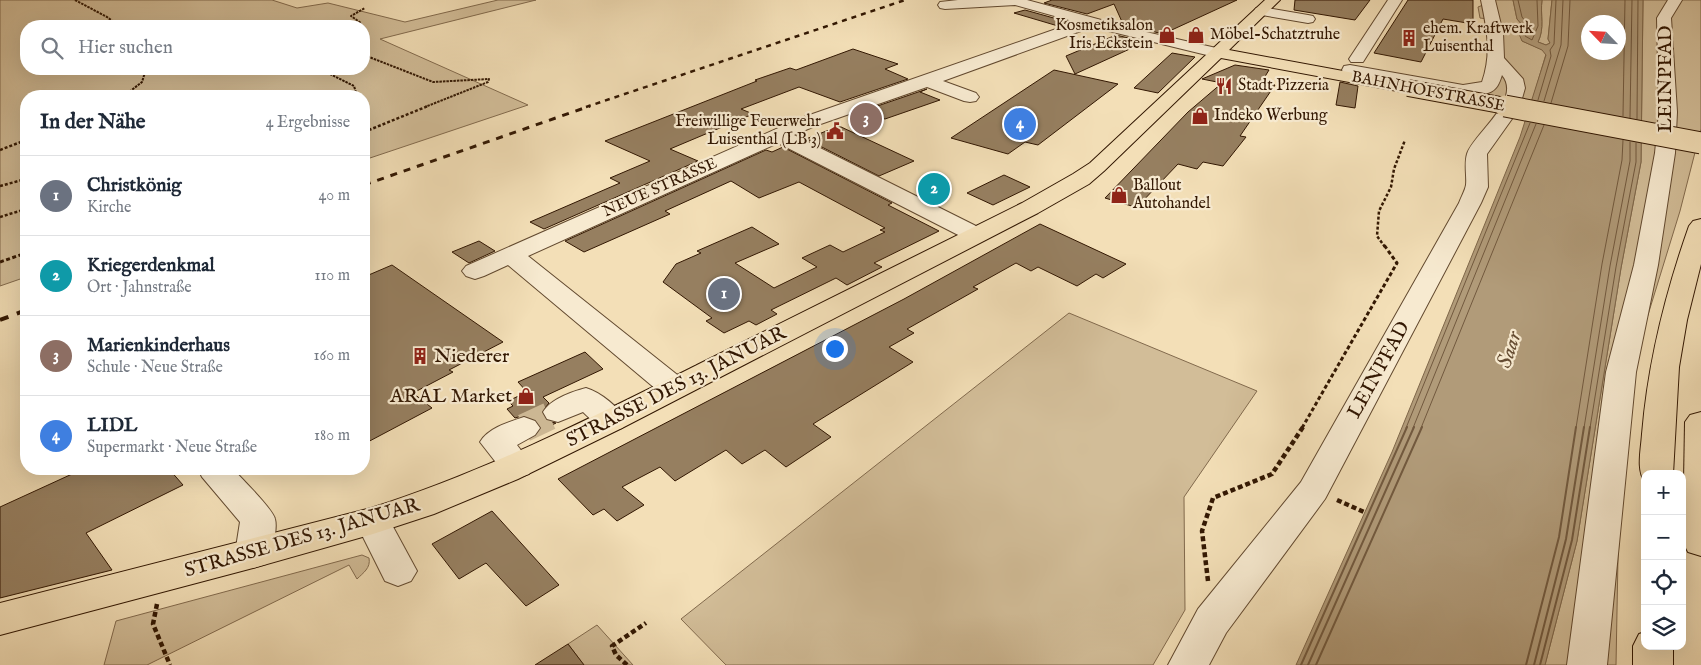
<!DOCTYPE html>
<html lang="de">
<meta charset="utf-8">
<style>
:root{--surface:#fff;--page:#f2f2f3;--text:#1f2937;--muted:#747a83;--line:#e0e1e3;--accent:#8f2418}
body{margin:0;font-family:"IM FELL English",serif;background:var(--page);color:var(--text)}
.controls{position:absolute;right:15px;bottom:15px;display:grid;overflow:hidden;border-radius:10px;box-shadow:0 5px 20px #0002}
.controls button{width:45px;height:45px;display:grid;place-items:center;padding:0;border:0;border-bottom:1px solid var(--line);background:var(--surface);color:var(--text);font:25px sans-serif}
.compass{position:absolute;left:1581px;top:15px;width:45px;height:45px;border-radius:50%;background:var(--surface);box-shadow:0 5px 20px #0002;rotate:295deg}
.you{position:absolute;left:834px;top:348px;width:18px;height:18px;margin:-12px;border:4px solid #fff;border-radius:50%;background:#1a73e8;box-shadow:0 0 0 8px #1a73e833}
.badge{display:grid;place-items:center;width:32px;height:32px;border-radius:50%;background:var(--accent);color:#fff;font-size:16px;font-weight:700}
.pin{position:absolute;translate:-50% -50%;border:2px solid #fff;box-shadow:0 1px 5px #0006}
.list{margin:0;padding:0;list-style:none}
h2{display:flex;justify-content:space-between;align-items:center;height:65px;margin:0;padding:0 20px;font-size:21px}
h2 small{font-size:16px;font-weight:400;color:var(--muted)}
.list li{display:grid;grid-template-columns:32px 1fr auto;gap:15px;align-items:center;box-sizing:border-box;height:80px;padding:0 20px;border-top:1px solid var(--line)}
.list b{display:block;font-size:19px;white-space:nowrap}
.list p{margin:0;font-size:16px;white-space:nowrap;color:var(--muted)}
.list em{font-size:16px;font-style:normal;color:var(--muted)}
.icon{flex:none;width:28px;height:28px;fill:none;stroke:currentColor;stroke-width:2;stroke-linecap:round;stroke-linejoin:round}
.map{position:relative;flex:none;width:1701px;height:665px;overflow:hidden}
.search{position:absolute;background:var(--surface);box-shadow:0 5px 20px #0002;left:20px;top:20px;width:350px;height:55px;display:flex;align-items:center;gap:12px;box-sizing:border-box;padding:0 18px;border-radius:20px;color:var(--muted);font-size:19px}
.panel{position:absolute;background:var(--surface);box-shadow:0 5px 20px #0002;left:20px;top:90px;width:350px;height:385px;border-radius:20px}
.map>svg:first-child{display:block}
.green{fill:#d2bd98;stroke:#826a4d;fill-rule:evenodd}
.water{fill:#b19b79;stroke:#7e6649;fill-rule:evenodd}
.lines{fill:none;stroke-linecap:round;stroke-linejoin:round}
.shore-far1{stroke:#72593e;stroke-width:1}
.shore{stroke:#72593e;stroke-width:2}
.building{fill:#967f60;stroke:#321702}
.minor-tunnel{stroke:#ccb793;stroke-width:28;stroke-dasharray:28 14;stroke-linecap:butt}
.minor-casing{stroke:#62492f;stroke-width:2}
.major-casing{stroke:#321702;stroke-width:2}
.highway-casing{stroke:#321702;stroke-width:2}
.path-far3{stroke:#321702;stroke-width:2;stroke-dasharray:2.5 1;stroke-linecap:butt}
.path-far2{stroke:#321702;stroke-width:2.5;stroke-dasharray:3 2;stroke-linecap:butt}
.path-far1{stroke:#321702;stroke-width:3;stroke-dasharray:4 2.5;stroke-linecap:butt}
.path{stroke:#321702;stroke-width:4.5;stroke-dasharray:5 3;stroke-linecap:butt}
.minor{fill:#f7ead0;fill-rule:evenodd}
.major{fill:#f3dfb7;fill-rule:evenodd}
.highway{fill:#f3dfb7;fill-rule:evenodd}
.rail-far2{stroke:#321702;stroke-width:2.5;stroke-dasharray:5 5;stroke-linecap:butt}
.rail-far1{stroke:#321702;stroke-width:3;stroke-dasharray:7 7;stroke-linecap:butt}
.rail{stroke:#321702;stroke-width:4;stroke-dasharray:9 9;stroke-linecap:butt}
.major-bridge-far1-casing{stroke:#321702;stroke-width:18;stroke-linecap:butt}
.major-bridge-casing{stroke:#321702;stroke-width:23;stroke-linecap:butt}
.major-bridge-far1{stroke:#f3dfb7;stroke-width:16}
.major-bridge{stroke:#f3dfb7;stroke-width:21}
.labels{text-anchor:middle;dominant-baseline:central;stroke-width:4.5;stroke-linejoin:round;paint-order:stroke}
.far-poi-label{font-size:16px;fill:#321702;stroke:#f7ead0;text-anchor:start}
.far-street-label{font-size:16px;fill:#321702;stroke:#f7ead0}
.street-label{font-size:20px;fill:#321702;stroke:#f7ead0}
.poi-label{font-size:20px;fill:#321702;stroke:#f7ead0;text-anchor:start}
.water-label{font-size:21px;font-style:italic;fill:#654c32;stroke:#f7ead0}
</style>
<div class="map">
<svg width="1701" height="665" viewBox="0 0 1701 665">
<rect width="100%" height="100%" fill="#f3dfb7"/>
<filter id="stains"><feTurbulence type="fractalNoise" baseFrequency=".004" numOctaves="4"/><feColorMatrix values="0 0 0 0 .2 0 0 0 0 .09 0 0 0 0 .02 0 0 0 .5 -.17"/></filter>
<radialGradient id="worn" r=".72"><stop offset=".6" stop-color="#630" stop-opacity="0"/><stop offset="1" stop-color="#630" stop-opacity=".3"/></radialGradient>
<g class="green">
<path d="M0 0H272L297 8 328 3 405 22 498 0H536L380 39 528 105 364 160V96H26V277L0 286ZM26 26H364V69H26Z"/>
<path d="M1482 0H1513L1517 19 1524 27 1522 41 1543 50 1546 54 1531 105 1479 95 1488 73V19L1480 18 1478 7 1483 5Z"/>
<path d="M1542 0H1552L1548 39 1550 43 1546 45 1538 42C1545 28 1540 15 1542 0Z"/>
<path d="M1643 0H1701V129L1680 211 1631 370 1618 557 1616 665H1545L1577 541 1621 268 1641 162Z"/>
<path d="M1069 313 1257 391 1184 497 1185 610 1153 665H726L681 619Z"/>
<path d="M362 555 369 558C371 568 363 573 357 579L349 565 147 665H104L116 621Z"/>
<path d="M597 625 633 665H584L568 644Z"/>
</g>
<path class="water" d="M1513 0H1542C1540 15 1545 28 1538 42L1546 45 1550 43 1548 39 1552 0H1643L1641 162 1621 268 1577 541 1545 665H1296L1392 452 1484 226 1520 137 1546 55 1542 50 1522 41 1519 34 1524 27 1517 19ZM1588 22H1618V52H1588Z"/>
<g class="lines">
<g class="shore-far1">
<path d="M1518 0 1522 17 1529 26 1525 36 1532 40 1538 26 1537 0"/>
<path d="M1538 100 1551 56 1550 50 1554 44 1556 0"/>
<path d="M1544 101 1561 45 1563 0"/>
<path d="M1551 103 1568 46 1570 0"/>
<path d="M1623 116 1625 0"/>
<path d="M1630 118 1632 0"/>
<path d="M1637 119 1638 0"/>
<path d="M1406 428 1530 123"/>
<path d="M1413 428 1536 124"/>
<path d="M1421 428 1544 125"/>
<path d="M1576 428 1602 264 1622 160 1623 140"/>
<path d="M1584 428 1610 266 1630 161V142"/>
<path d="M1590 428 1616 267 1636 162V143"/>
</g>
<g class="shore">
<path d="M1301 665 1407 427"/>
<path d="M1308 665 1414 427"/>
<path d="M1316 665 1422 427"/>
<path d="M1526 665 1559 537 1576 427"/>
<path d="M1534 665 1566 539 1584 427"/>
<path d="M1540 665 1572 540 1590 427"/>
</g>
</g>
<g class="building">
<path d="M1052 0H1237L1163 34 1123 24 1114 4 1087 14 1044 3Z"/>
<path d="M1295 0H1370L1355 20 1294 10Z"/>
<path d="M1408 0H1473V24L1443 19 1421 62 1374 53Z"/>
<path d="M1025 10 1068 22 1058 26 1014 13Z"/>
<path d="M1116 35 1145 42 1075 74 1066 56Z"/>
<path d="M853 49 898 64 885 69 908 79 840 102 799 87 741 109 753 114 670 149 698 161 544 229 530 222 620 183 610 178 650 161 605 141 757 81 755 80 790 68 796 70Z"/>
<path d="M1172 53 1195 57 1158 93 1134 88Z"/>
<path d="M1235 65 1269 70 1261 83 1275 85 1240 136 1246 137 1223 166 1203 162 1197 169 1178 164 1139 205 1135 207 1105 198 1188 112 1222 83 1202 79Z"/>
<path d="M1054 70 1118 84 1038 145 1025 142 1008 154 951 138Z"/>
<path d="M1340 82 1358 86 1355 108 1336 105Z"/>
<path d="M927 89 920 92 940 100 885 119 860 112Z"/>
<path d="M839 126 914 161 879 176 806 139Z"/>
<path d="M783 147 892 203 888 205 939 231 874 263 882 267 847 285 836 278 771 310 777 314 756 325 749 321 724 333 706 321 712 318 663 282 676 264 701 253 697 251 752 227 779 244 735 263 774 288 817 267 802 258 830 245 843 252 885 232 880 230 885 228 799 182 759 198 731 181 665 211 670 214 584 252 565 241 766 150 772 152Z"/>
<path d="M1004 175 1030 187 993 205 967 193Z"/>
<path d="M1040 224 1126 264 1103 278 1096 274 1077 286 1038 267 1031 271 1016 263 973 287 978 289 907 329 914 333 889 347 913 362 813 424 831 437 786 467 765 450 742 464 726 450 675 481 660 467 622 487 644 505 617 521 604 509 593 515 558 479 904 299Z"/>
<path d="M479 241 495 251 469 263 452 252Z"/>
<path d="M392 265 503 342 449 370 453 372 413 393 432 408 364 444V277Z"/>
<path d="M585 352 603 369 543 397 549 403 541 413 547 421 556 423 540 431 542 427 536 419 525 415 515 418 507 409 513 406 508 401 527 392 518 382Z"/>
<path d="M83 469H169L183 485 86 533 112 570 0 598V507Z"/>
<path d="M492 511 559 585 526 606 486 563 459 579 432 544Z"/>
<path d="M568 644 584 665H535Z"/>
</g>
<g class="lines">
<path class="minor-tunnel" d="M524 428 558 412"/>
<g class="minor-casing">
<g id="minor">
<path d="M958 0H1027L1146 32 1225 50 1227 53 1225 56 1219 58 1092 27 943 81 976 93 979 97 976 101 970 102 964 101 927 87 815 126 794 135 984 230 988 235 984 240 976 242 968 240 778 143 528 256 685 381 689 388 685 395 674 397 663 395 508 265 484 276 475 279 466 276 462 271 466 266 801 118 1076 22 1015 5 945 9 940 8 938 5 940 2Z"/>
<path d="M1388 0H1402L1363 62H1351L1349 59Z"/>
<path d="M1481 0H1495L1503 33 1504 58 1523 79 1525 88 1519 109 1487 154 1488 187 1481 203 1325 499 1226 633 1209 665H1168L1198 609 1301 482 1459 203C1461 197 1465 191 1466 185 1467 176 1464 164 1467 154 1473 134 1523 100 1502 75 1499 84 1497 90 1488 93 1465 102 1378 80 1350 75L1344 74 1342 70 1344 66 1350 65 1463 85 1482 82C1492 54 1487 29 1481 0Z"/>
<path d="M1668 0H1682L1671 18 1677 112 1675 153 1658 265 1636 372 1607 665H1567L1606 372 1634 265 1655 153 1659 112 1657 18Z"/>
<path d="M1261 7 1308 15 1313 16 1315 19 1313 22 1308 23 1256 14 1254 11 1256 8Z"/>
<path d="M586 388C602 393 618 407 627 421L622 428C602 434 597 425 583 412L558 422 547 419 543 412C551 399 571 392 586 388Z"/>
<path d="M524 417 535 421 540 428 535 435 517 445 533 466 529 474 517 478 505 474 480 442C488 428 509 422 524 417Z"/>
<path d="M198 469H233C241 478 273 509 275 519 278 530 271 555 266 564L253 568 240 564 235 554 240 522 202 477Z"/>
<path d="M373 508 385 512 417 571 411 581 398 586 385 581 355 521 361 512Z"/>
</g>
</g>
<g class="major-casing">
<path id="major" d="M1265 0H1280L1229 50 1408 83 1414 84 1417 88 1414 92 1408 93 1221 58 1104 171 1089 184 1038 213 622 428 518 479 434 514 373 534 253 568 0 635V603L371 508C484 472 591 418 697 365 805 311 914 257 1022 203L1073 174 1090 163Z"/>
</g>
<g class="highway-casing">
<g id="highway">
<path d="M1701 219V264L1687 320 1679 367 1673 474H1645V482C1636 470 1641 450 1642 434 1648 362 1665 294 1689 226L1693 221Z"/>
<path d="M1701 412V556L1688 552 1683 542 1685 422 1690 415Z"/>
<path d="M1645 632V646H1673V665H1633V646L1639 634Z"/>
</g>
</g>
<g class="path-far3">
<path d="M75 0 107 17 119 26"/>
<path d="M361 26V23L351 16 365 8"/>
<path d="M364 55 433 82 489 79 488 82 425 107"/>
<path d="M325 69 328 73 354 86 357 96"/>
<path d="M124 96 142 82 146 69"/>
</g>
<g class="path-far2">
<path d="M364 132 428 106"/>
<path d="M0 150 26 140"/>
<path d="M0 186 26 179"/>
<path d="M0 217 26 209"/>
<path d="M1385 247 1377 236 1379 211 1391 187 1394 169 1405 140"/>
</g>
<g class="path-far1">
<path d="M0 262 26 253"/>
<path d="M1302 428 1397 263 1384 245"/>
</g>
<g class="path">
<path d="M1337 500 1364 512"/>
<path d="M1208 581 1202 531 1213 498 1272 474 1303 427"/>
<path d="M157 604 153 624 170 665"/>
<path d="M627 665 616 655 612 646 646 623"/>
</g>
<use href="#minor" class="minor"/>
<use href="#major" class="major"/>
<use href="#highway" class="highway"/>
<path class="rail-far2" d="M586 107 905 0"/>
<path class="rail-far1" d="M364 185 590 106"/>
<path class="rail" d="M0 320 26 310"/>
<g class="major-bridge-far1-casing">
<path id="major-bridge-far1" d="M1408 88 1511 107"/>
</g>
<g class="major-bridge-casing">
<path id="major-bridge" d="M1505 106 1701 143"/>
</g>
<use href="#major-bridge-far1" class="major-bridge-far1"/>
<use href="#major-bridge" class="major-bridge"/>
</g>
<defs>
<g id="shop-bare" transform="scale(1.35)"><path d="M-5-2.5h2.3a2.7 3.5 0 0 1 5.4 0H5L5.5 6h-11ZM-1.5-2.5h3a1.5 2.3 0 0 0-3 0Z" fill="#8f2418" stroke="#f7ead0" stroke-width="2.5" paint-order="stroke"/></g>
<g id="building-bare" transform="scale(1.35)"><path d="M-4-6H4V6H1V3H-1V6H-4ZM-2.5-4.3h1.7v1.8h-1.7ZM.8-4.3h1.7v1.8H.8ZM-2.5-1h1.7V.8h-1.7ZM.8-1h1.7V.8H.8Z" fill="#8f2418" stroke="#f7ead0" stroke-width="2.5" paint-order="stroke"/></g>
<g id="restaurant-bare" transform="scale(1.35)"><path d="M-5-6h1v4h1v-4h1v4h1v-4h1v5L-1.5 .5V6h-2V.5L-5-1ZM5-6V6H3V1.5H1.5Q1.5-4 5-6Z" fill="#8f2418" stroke="#f7ead0" stroke-width="2.5" paint-order="stroke"/></g>
<g id="civic-bare" transform="scale(1.35)"><path d="M-.6-6.5H3V-4.5H.6V-3L4-1V1h2V6H-6V1h2V-1L-.6-3ZM-1.2 2.5V6h2.4V2.5Z" fill="#8f2418" stroke="#f7ead0" stroke-width="2.5" paint-order="stroke"/></g>
</defs>
<g fill-rule="evenodd">
<use href="#shop-bare" x="1167" y="35"/>
<use href="#shop-bare" x="1196" y="35"/>
<use href="#building-bare" x="1409" y="38"/>
<use href="#restaurant-bare" x="1224" y="86"/>
<use href="#shop-bare" x="1200" y="116"/>
<use href="#civic-bare" x="835" y="131"/>
<use href="#shop-bare" x="1119" y="195"/>
<use href="#building-bare" x="420" y="356"/>
<use href="#shop-bare" x="526" y="396"/>
</g>
<g class="labels">
<g class="far-poi-label">
<text x="1153" y="26" text-anchor="end">Kosmetiksalon<tspan x="1153" dy="18">Iris Eckstein</tspan></text>
<text x="1423" y="29">ehem. Kraftwerk<tspan x="1423" dy="18">Luisenthal</tspan></text>
<text x="1210" y="35">Möbel-Schatztruhe</text>
<text x="1238" y="86">Stadt Pizzeria</text>
<text x="1214" y="116">Indeko Werbung</text>
<text x="821" y="122" text-anchor="end">Freiwillige Feuerwehr<tspan x="821" dy="18">Luisenthal (LB 3)</tspan></text>
<text x="1133" y="186">Ballout<tspan x="1133" dy="18">Autohandel</tspan></text>
</g>
<g class="far-street-label">
<text transform="translate(1428 92) rotate(11)">BAHNHOFSTRASSE</text>
<text transform="translate(660 188) rotate(-24)">NEUE STRASSE</text>
</g>
<g class="street-label">
<text transform="translate(1665 79) rotate(-90)">LEINPFAD</text>
<text transform="translate(1379 370) rotate(-61)">LEINPFAD</text>
<text transform="translate(676 387) rotate(-27)">STRASSE DES 13. JANUAR</text>
<text transform="translate(302 538) rotate(-16)">STRASSE DES 13. JANUAR</text>
</g>
<g class="poi-label">
<text x="434" y="356">Niederer</text>
<text x="512" y="396" text-anchor="end">ARAL Market</text>
</g>
<g class="water-label">
<text transform="translate(1510 350) rotate(-72)">Saar</text>
</g>
</g>
<rect width="100%" height="100%" filter="url(#stains)"/>
<rect width="100%" height="100%" fill="url(#worn)"/>
</svg>
<div class="controls">
<button>+</button>
<button>−</button>
<button><svg class="icon" aria-label="locate" viewBox="0 0 24 24"><circle cx="12" cy="12" r="6"/><path d="M12 2v4M12 18v4M2 12h4M18 12h4"/></svg></button>
<button><svg class="icon" aria-label="layers" viewBox="0 0 24 24"><path d="M12 4l9 5-9 5-9-5zM3 14l9 5 9-5"/></svg></button>
</div>
<svg class="compass" viewBox="-18 -18 36 36"><path d="M0-13l5 13h-10z" fill="#e53935"/><path d="M0 13l5-13h-10z" fill="#747a83"/></svg>
<div class="you"></div>
<div class="pin badge" style="left:724px;top:294px;background:#6b7280">1</div>
<div class="pin badge" style="left:934px;top:189px;background:#0f9aa8">2</div>
<div class="pin badge" style="left:866px;top:119px;background:#8d6e63">3</div>
<div class="pin badge" style="left:1020px;top:124px;background:#3f7fe0">4</div>
<div class="search"><svg class="icon" aria-label="search" viewBox="0 0 24 24"><circle cx="10" cy="10" r="6"/><path d="M15 15l6 6"/></svg>Hier suchen</div>
<section class="panel">
<h2>In der Nähe<small>4 Ergebnisse</small></h2>
<ul class="list">
<li><span class="badge" style="background:#6b7280">1</span><div><b>Christkönig</b><p>Kirche</p></div><em>40 m</em></li>
<li><span class="badge" style="background:#0f9aa8">2</span><div><b>Kriegerdenkmal</b><p>Ort · Jahnstraße</p></div><em>110 m</em></li>
<li><span class="badge" style="background:#8d6e63">3</span><div><b>Marienkinderhaus</b><p>Schule · Neue Straße</p></div><em>160 m</em></li>
<li><span class="badge" style="background:#3f7fe0">4</span><div><b>LIDL</b><p>Supermarkt · Neue Straße</p></div><em>180 m</em></li>
</ul>
</section>
</div>
